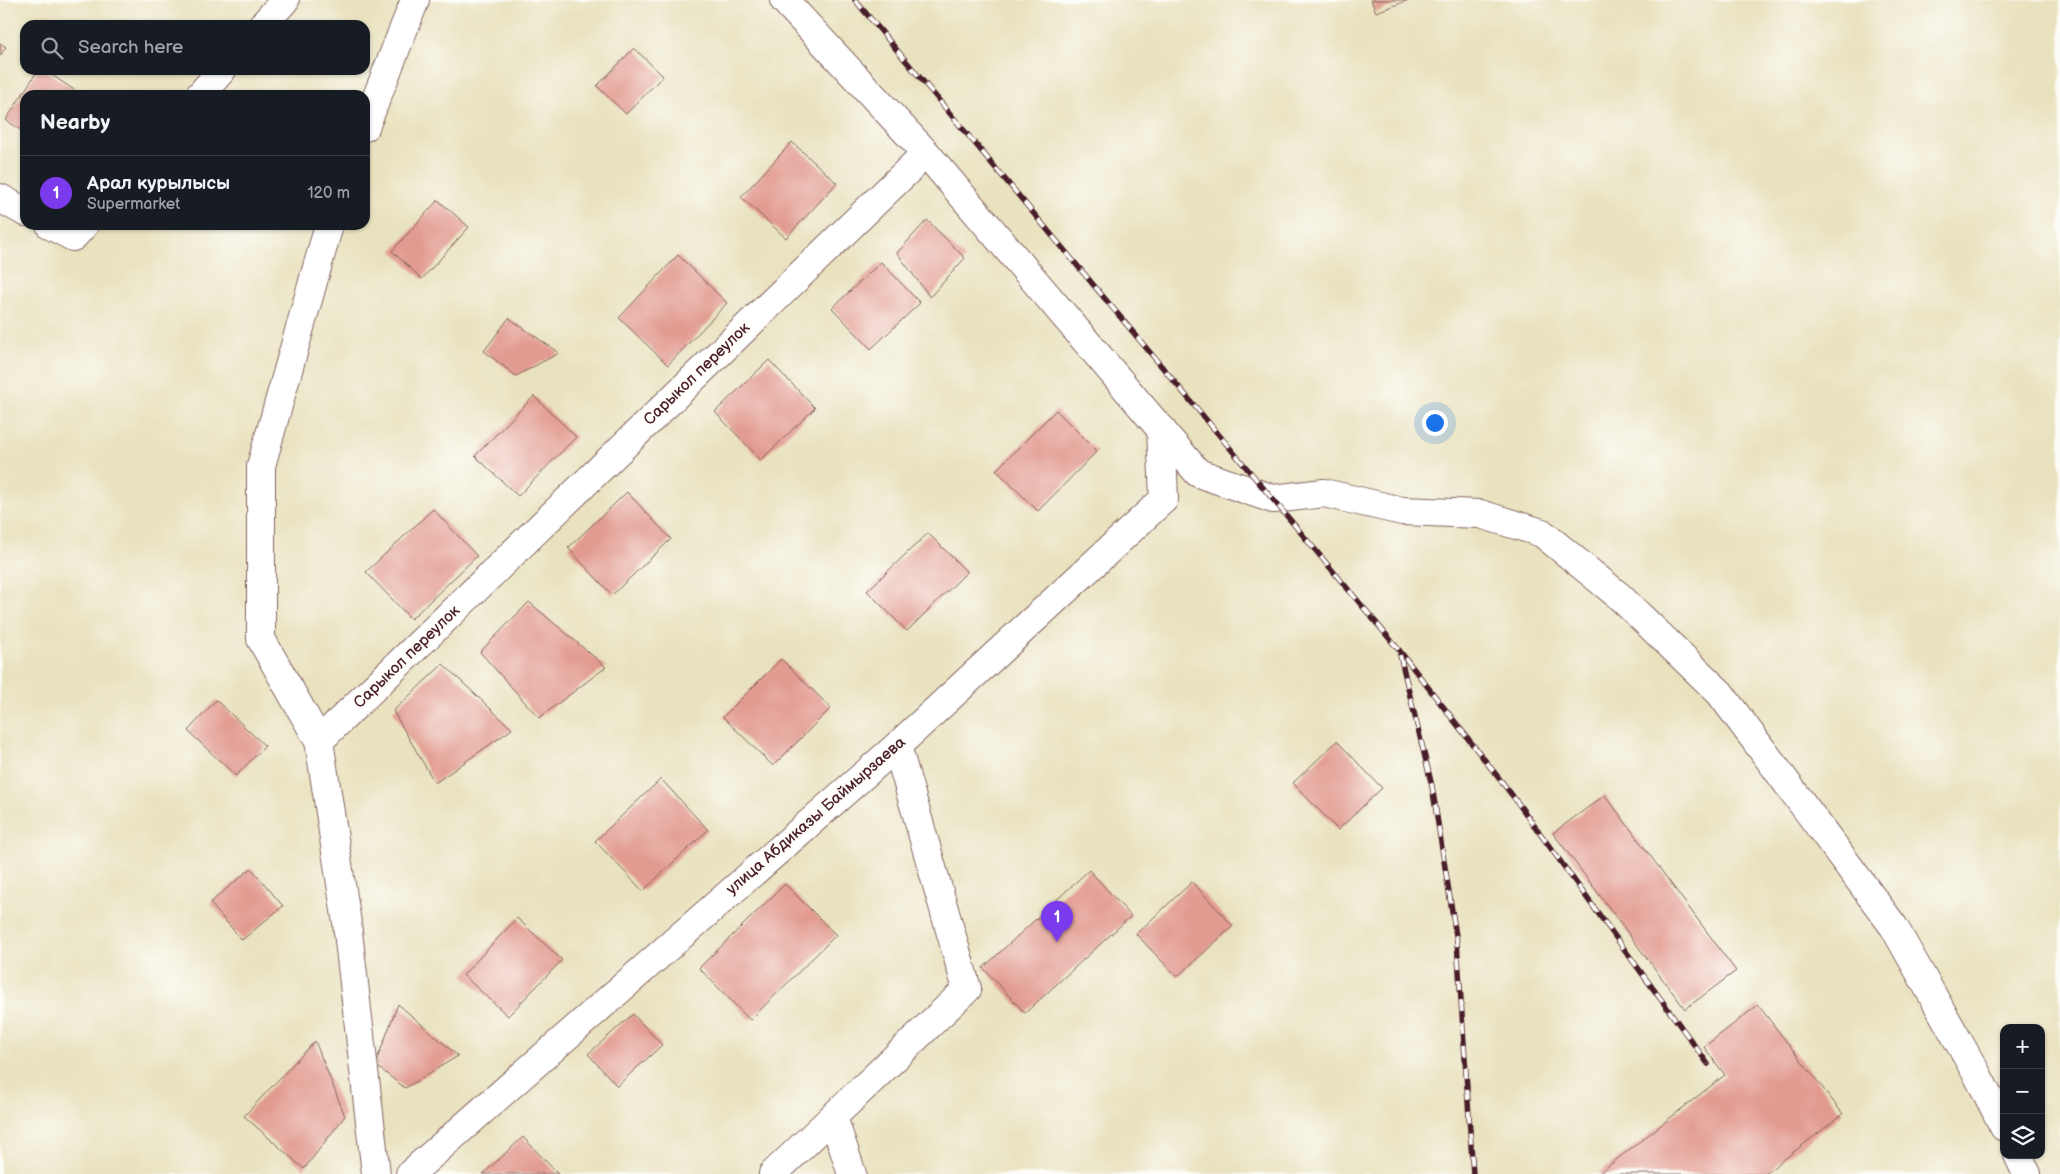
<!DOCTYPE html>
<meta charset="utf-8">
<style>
:root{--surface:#171b24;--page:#242831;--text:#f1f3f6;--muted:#9ea1a6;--line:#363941;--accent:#7c3aed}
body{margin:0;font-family:"Balsamiq Sans",sans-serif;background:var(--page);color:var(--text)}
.controls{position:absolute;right:15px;bottom:15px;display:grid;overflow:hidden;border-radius:10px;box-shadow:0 1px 4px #0004}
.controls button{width:45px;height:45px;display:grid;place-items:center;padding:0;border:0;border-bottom:1px solid var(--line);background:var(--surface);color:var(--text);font:25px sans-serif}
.you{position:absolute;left:1434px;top:422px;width:18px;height:18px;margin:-12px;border:4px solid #fff;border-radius:50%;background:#1a73e8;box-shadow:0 0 0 8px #1a73e833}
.badge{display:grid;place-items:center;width:32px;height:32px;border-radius:50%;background:var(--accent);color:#fff;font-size:16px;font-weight:700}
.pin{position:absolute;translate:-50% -41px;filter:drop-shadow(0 1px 2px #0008)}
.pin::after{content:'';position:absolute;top:26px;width:18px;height:15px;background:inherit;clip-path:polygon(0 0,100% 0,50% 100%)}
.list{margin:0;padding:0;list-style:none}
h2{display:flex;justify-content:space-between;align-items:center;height:65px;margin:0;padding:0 20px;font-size:21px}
h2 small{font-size:16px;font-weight:400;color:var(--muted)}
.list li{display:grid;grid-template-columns:32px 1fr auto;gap:15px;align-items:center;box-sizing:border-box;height:75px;padding:0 20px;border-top:1px solid var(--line)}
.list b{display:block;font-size:19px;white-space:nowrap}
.list p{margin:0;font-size:16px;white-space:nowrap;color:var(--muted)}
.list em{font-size:16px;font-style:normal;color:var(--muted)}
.icon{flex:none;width:28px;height:28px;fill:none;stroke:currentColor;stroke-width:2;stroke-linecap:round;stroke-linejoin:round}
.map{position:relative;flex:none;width:2060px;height:1174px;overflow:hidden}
.search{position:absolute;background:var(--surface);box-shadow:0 1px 4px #0004;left:20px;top:20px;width:350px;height:55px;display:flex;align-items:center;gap:12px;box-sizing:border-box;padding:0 18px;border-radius:15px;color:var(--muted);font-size:19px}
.panel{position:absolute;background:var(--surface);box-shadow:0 1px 4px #0004;left:20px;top:90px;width:350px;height:140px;border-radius:15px}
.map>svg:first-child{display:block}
.building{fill:#e29b91}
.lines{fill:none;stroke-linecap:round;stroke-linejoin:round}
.minor-casing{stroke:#82635f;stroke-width:30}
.minor{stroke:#fff;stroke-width:28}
.rail-casing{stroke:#4a1f2b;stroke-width:5.5}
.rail{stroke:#fdfcf7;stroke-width:4;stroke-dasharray:11;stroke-linecap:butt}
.labels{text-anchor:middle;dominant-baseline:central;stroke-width:4.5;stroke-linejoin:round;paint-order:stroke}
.street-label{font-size:16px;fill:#4a1f2b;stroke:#fdfcf7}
</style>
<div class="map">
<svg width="2060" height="1174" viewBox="0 0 2060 1174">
<rect width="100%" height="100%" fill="#fdfcf7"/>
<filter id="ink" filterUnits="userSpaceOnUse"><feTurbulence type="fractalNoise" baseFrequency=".02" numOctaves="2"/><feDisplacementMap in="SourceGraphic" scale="10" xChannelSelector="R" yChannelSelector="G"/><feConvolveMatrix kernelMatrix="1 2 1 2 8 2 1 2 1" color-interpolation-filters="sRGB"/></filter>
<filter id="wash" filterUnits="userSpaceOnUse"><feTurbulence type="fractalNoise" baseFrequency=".0096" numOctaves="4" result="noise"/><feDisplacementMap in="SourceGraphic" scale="20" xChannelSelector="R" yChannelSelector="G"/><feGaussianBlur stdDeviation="1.12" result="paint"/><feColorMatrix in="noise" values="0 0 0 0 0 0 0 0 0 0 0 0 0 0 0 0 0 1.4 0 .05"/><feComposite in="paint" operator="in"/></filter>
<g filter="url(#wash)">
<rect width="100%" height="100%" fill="#e9e2bf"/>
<g id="blocks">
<g class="building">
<path d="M1371 0H1409L1376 12Z"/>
<path d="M0 43 6 47 0 56Z"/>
<path d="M634 48 663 76 626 114 597 86Z"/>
<path d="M38 70H44L82 95H25V133L6 120Z"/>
<path d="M792 142 837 183 786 238 741 197Z"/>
<path d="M438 200 469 227 422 279 392 251Z"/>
<path d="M927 220 965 258 930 297 897 253Z"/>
<path d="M678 255 727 303 668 365 619 318Z"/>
<path d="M881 262 920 303 871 349 832 308Z"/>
<path d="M509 318 559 353 516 376 484 351Z"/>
<path d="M769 360 815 408 761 460 715 412Z"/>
<path d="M534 396 576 437 518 496 475 456Z"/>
<path d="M1056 410 1097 451 1038 511 996 470Z"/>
<path d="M627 492 671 539 612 595 568 548Z"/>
<path d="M433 509 477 556 411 619 366 572Z"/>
<path d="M928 533 967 572 907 631 867 591Z"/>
<path d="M529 602 606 667 539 718 480 652Z"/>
<path d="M781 659 831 708 773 766 723 717Z"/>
<path d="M443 664 512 729 435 783 393 711Z"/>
<path d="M216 700 265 746 236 776 188 731Z"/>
<path d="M1337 741 1382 788 1338 830 1293 783Z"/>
<path d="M661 779 708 830 643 891 595 841Z"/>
<path d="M1605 795 1736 971 1685 1009 1553 833Z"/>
<path d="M251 868 283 906 242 940 210 903Z"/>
<path d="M1089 870 1131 916 1025 1013 983 968Z"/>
<path d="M1192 882 1233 926 1177 977 1136 934Z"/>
<path d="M785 884 836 935 750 1020 699 968Z"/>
<path d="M517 918 562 960 508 1016 463 975Z"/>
<path d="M398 1004 458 1056 405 1088 375 1065Z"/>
<path d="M1758 1005 1843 1114 1765 1174H1598L1725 1075 1704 1047Z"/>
<path d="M633 1014 662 1045 617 1086 588 1054Z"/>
<path d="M315 1041 345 1116 304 1169 244 1116Z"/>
<path d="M523 1137 558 1174H483Z"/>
</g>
</g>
</g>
<g filter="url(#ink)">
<use href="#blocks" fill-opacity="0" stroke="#82635f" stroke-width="1"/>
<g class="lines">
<g class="minor-casing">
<g id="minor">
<path d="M784 0 926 153 1198 473 1273 499 1324 493 1402 511 1480 514 1542 533 1619 596 1720 693 1894 927 1978 1076 2004 1127"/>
<path d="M263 25 285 0"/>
<path d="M200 95 222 70"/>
<path d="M365 127 415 0"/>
<path d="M0 198 25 212"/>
<path d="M50 225 73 237 84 225"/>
<path d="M329 225 261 466V639L319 741 347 923 376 1174"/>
<path d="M319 741 926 153"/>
<path d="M833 1117 852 1174"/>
<path d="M2018 1155 2027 1174"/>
<path d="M410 1174 897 746 1164 499 1161 428"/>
<path d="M773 1174 967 989 897 746"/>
</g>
</g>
<use href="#minor" class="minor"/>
<g class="rail-casing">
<g id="rail">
<path d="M855 0 1399 650 1512 795 1708 1064"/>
<path d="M1400 655 1432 786 1457 942 1473 1174"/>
</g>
</g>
<use href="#rail" class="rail"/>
</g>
</g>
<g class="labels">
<g class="street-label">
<text transform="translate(697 374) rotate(-44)">Сарыкол переулок</text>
<text transform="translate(407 657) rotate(-44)">Сарыкол переулок</text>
<text transform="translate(816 816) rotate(-41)">улица Абдиказы Баймырзаева</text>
</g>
</g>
</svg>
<div class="controls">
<button>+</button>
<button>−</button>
<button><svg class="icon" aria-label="layers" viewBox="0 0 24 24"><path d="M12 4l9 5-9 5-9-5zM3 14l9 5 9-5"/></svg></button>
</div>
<div class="you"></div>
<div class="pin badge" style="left:1057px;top:942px">1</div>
<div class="search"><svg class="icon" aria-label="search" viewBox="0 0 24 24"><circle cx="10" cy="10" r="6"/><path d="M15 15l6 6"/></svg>Search here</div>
<section class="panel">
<h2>Nearby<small></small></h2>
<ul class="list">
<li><span class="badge">1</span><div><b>Арал курылысы</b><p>Supermarket</p></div><em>120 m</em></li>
</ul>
</section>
</div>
